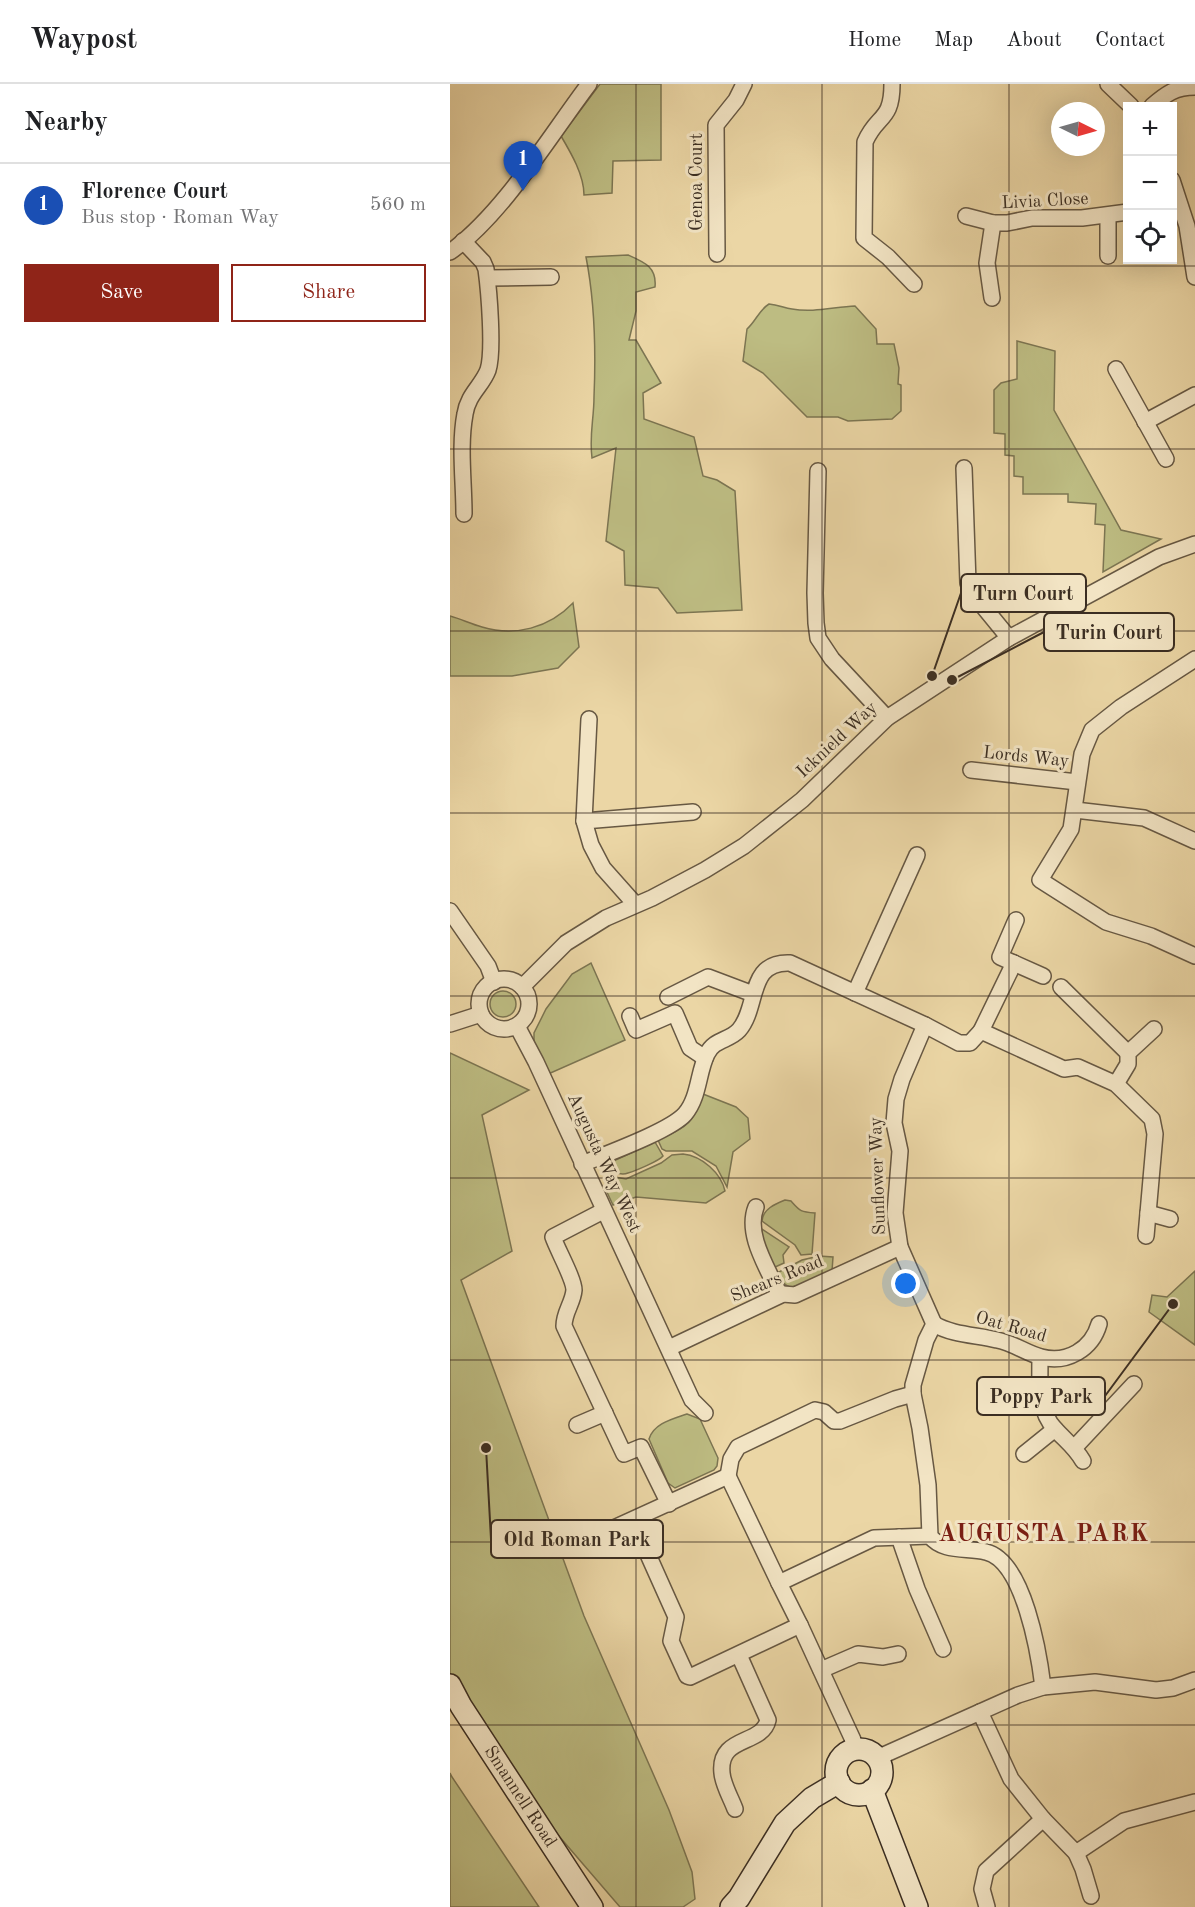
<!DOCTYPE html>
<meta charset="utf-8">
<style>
:root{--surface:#fff;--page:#f2f2f2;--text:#202124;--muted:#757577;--line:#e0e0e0;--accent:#8f2418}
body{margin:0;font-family:"Old Standard TT",serif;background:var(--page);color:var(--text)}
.controls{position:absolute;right:18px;top:18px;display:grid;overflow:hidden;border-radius:0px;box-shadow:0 6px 24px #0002}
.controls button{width:54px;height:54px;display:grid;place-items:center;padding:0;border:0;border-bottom:2px solid var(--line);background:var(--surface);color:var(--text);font:30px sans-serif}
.compass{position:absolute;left:601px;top:18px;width:54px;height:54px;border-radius:50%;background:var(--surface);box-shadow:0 6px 24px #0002;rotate:95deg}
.you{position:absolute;left:456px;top:1200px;width:21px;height:21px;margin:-15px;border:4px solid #fff;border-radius:50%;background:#1a73e8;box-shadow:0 0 0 9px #1a73e833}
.badge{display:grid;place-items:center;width:39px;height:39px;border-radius:50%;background:var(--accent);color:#fff;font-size:20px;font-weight:700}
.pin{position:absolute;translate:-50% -50px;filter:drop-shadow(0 2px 3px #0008)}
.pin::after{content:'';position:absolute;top:32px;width:21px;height:18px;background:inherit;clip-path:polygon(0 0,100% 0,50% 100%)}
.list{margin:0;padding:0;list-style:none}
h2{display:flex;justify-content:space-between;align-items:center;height:78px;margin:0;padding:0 24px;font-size:26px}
h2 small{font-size:20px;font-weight:400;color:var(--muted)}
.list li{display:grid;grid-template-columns:39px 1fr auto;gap:18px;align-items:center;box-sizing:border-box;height:84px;padding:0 24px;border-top:2px solid var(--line)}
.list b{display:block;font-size:22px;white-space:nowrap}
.list p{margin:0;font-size:20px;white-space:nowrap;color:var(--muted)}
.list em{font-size:20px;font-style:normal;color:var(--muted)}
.actions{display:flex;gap:12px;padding:18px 24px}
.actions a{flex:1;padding:14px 0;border:2px solid var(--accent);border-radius:0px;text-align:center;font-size:21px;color:var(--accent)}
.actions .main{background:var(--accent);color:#fff}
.icon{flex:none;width:33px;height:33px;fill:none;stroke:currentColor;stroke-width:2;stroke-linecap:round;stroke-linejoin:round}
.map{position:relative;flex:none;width:745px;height:1823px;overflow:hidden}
header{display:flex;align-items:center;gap:36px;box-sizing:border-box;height:84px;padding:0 30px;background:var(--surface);border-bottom:2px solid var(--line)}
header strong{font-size:28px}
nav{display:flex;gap:33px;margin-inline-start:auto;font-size:21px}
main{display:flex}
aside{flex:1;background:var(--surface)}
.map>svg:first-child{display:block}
.green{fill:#bdbc82;stroke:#7c7552;stroke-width:1.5}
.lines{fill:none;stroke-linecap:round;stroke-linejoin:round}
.street-casing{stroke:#675843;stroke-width:18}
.secondary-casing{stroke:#3b2e22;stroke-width:24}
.street{stroke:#f2e4c4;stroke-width:15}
.secondary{stroke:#f2e4c4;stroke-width:21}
.grid{fill:none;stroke:#3b2e22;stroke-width:1.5;stroke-opacity:0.55}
.labels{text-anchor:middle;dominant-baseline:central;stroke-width:6;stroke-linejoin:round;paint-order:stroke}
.street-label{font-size:18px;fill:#3b2e22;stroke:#f2e4c4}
.district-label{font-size:24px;font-weight:bold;letter-spacing:1.5px;fill:#7a1f14;stroke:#f2e4c4}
.leader{fill:none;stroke:#3b2e22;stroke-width:2}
.callout-dot{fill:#3b2e22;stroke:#f2e4c4;stroke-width:2}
.callout{fill:#f2e4c4;stroke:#3b2e22;stroke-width:2}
.callout-label{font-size:20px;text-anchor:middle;font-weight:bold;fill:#3b2e22}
</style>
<header>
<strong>Waypost</strong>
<nav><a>Home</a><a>Map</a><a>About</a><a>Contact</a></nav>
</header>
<main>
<aside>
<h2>Nearby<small></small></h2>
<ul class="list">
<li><span class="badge" style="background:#1a4fb4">1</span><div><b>Florence Court</b><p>Bus stop · Roman Way</p></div><em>560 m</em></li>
</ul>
<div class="actions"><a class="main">Save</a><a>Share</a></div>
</aside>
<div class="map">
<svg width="745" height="1823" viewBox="0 0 745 1823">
<rect width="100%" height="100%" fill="#ebd6a5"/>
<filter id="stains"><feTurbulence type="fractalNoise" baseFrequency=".00333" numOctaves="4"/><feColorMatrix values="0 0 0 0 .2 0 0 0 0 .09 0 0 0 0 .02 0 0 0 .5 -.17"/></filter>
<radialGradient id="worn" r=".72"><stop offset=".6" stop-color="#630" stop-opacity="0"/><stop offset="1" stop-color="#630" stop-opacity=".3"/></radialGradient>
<g class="green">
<path d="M150 0H211V76L163 77 162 109 134 111C134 91 121 69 111 52Z"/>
<path d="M178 171C194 178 207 183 205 203L186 208V227L179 256H186L211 299 193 309 194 335 244 353 253 392 267 396 285 407 292 526 227 529 208 504 175 501 174 467 156 457 166 364 142 374C139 351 144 335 144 313 146 266 145 219 136 173Z"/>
<path d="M319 220C329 221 334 224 342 225 363 229 384 223 405 222L426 245 427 260H444L449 284 448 300 451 301V327L442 335 398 337 388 333H357L313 289 293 277 297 245C306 237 309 226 319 220Z"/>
<path d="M567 257 605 267 604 326 671 446 711 455 653 488 655 441 645 440 646 420 618 418V410H573V393L564 392V372L555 371V350L544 349V306L551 299 567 295Z"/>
<path d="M123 519 129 563 108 584 62 592H0V532C11 535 21 540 32 543 65 553 99 544 123 519Z"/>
<path d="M141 879 175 956 96 991 84 961V949L96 925 122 890Z"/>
<circle cx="53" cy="920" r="13"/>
<path d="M0 969 79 1006 32 1031 62 1167 11 1196 134 1532 219 1726 242 1788 245 1815 233 1823H170L71 1708 0 1598Z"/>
<path d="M253 1010 286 1023 298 1034 300 1055 283 1068 277 1103 266 1082 242 1067H216L212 1065 208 1056C237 1042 242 1042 253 1010Z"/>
<path d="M205 1058 213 1072C209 1077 185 1087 178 1089 173 1091 169 1090 164 1088L159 1079Z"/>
<path d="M233 1070C252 1072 271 1089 275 1107L256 1119 186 1113 163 1121 155 1104 165 1093 176 1095 211 1079 222 1071Z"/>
<path d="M335 1116 341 1117C350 1127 350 1128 365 1129L362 1170 351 1171 345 1161 312 1137C313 1125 325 1120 335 1116Z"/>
<path d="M312 1145 339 1163 333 1171 334 1179 323 1184 312 1157Z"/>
<path d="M369 1172 383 1173 382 1187 346 1204C335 1203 332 1198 327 1189L352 1176Z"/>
<path d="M745 1187V1261L699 1228 702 1211 717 1213Z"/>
<path d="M237 1330 250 1335 268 1374 267 1382 264 1386 225 1404 218 1399 199 1355C204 1339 223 1335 237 1330Z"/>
<path d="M0 1689 2 1693 89 1823H0Z"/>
</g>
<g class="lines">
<g class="street-casing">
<g id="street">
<path d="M442 0C442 38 427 30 415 58L414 154 438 173 464 200"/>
<path d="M658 0 681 22"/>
<path d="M702 22C716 10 725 3 745 3"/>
<path d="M722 96 737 142 745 193"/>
<path d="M516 132 543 139H557L582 134H632L678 128"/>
<path d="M658 132V172"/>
<path d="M13 157 33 178 36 185C39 207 44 267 38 286 32 302 18 310 15 330 9 362 14 398 14 430"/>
<path d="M0 168C53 130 99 53 139 0"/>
<path d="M267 170 266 41 286 16 294 0"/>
<path d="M38 194 101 193"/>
<path d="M542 214 537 179 543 139"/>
<path d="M666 285 716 375"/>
<path d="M695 338 745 311"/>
<path d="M514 384 518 499 523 510 559 554"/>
<path d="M368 387 365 509 366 539 368 554 382 575 437 634"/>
<path d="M745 575 671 623 642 646 632 670 621 745 590 796 656 838 701 852 745 872"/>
<path d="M139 635 134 737 141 761 153 784 185 820"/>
<path d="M521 686 627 698"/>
<path d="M625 726 694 734 745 757"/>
<path d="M134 737 243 728"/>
<path d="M0 827 38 882 44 898"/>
<path d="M566 836 550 873 593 892"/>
<circle cx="54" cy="920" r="25"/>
<path d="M72 903 116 859 156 834 202 814 255 786 294 762 352 716 437 634 559 554 709 473 745 460"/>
<path d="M611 903 678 969"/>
<path d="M405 909 467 771"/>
<path d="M218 913 258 893 303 910"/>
<path d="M180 932 186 946 225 929 240 964 255 974"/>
<path d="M0 940 31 930"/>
<path d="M475 941 452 995 446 1015 444 1039 450 1067 445 1129 450 1163 484 1240"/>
<path d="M67 942 86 978 242 1316 255 1329"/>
<path d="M531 947 564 879"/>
<path d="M666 1000 678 980V969L704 945"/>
<path d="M132 1080C156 1070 220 1047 235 1030 249 1014 248 988 257 970 264 955 279 957 289 946 309 923 297 877 340 879L475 941 509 959H520L531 947 614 985 628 983 666 1000 702 1035 705 1050 696 1152"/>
<path d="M306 1123C296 1148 314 1178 325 1201L329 1209 333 1210"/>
<path d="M153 1127 103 1153C107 1165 124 1195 124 1206 123 1219 114 1228 114 1242L174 1370 191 1363 219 1420"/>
<path d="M698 1129 720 1135"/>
<path d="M484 1240 476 1256 463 1301V1310L470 1344 478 1401 480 1452C493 1469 518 1463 536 1468 574 1477 589 1570 593 1603"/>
<path d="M484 1240C502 1251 528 1251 547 1256 563 1259 576 1269 591 1273 617 1280 642 1265 649 1240"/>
<path d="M219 1264 333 1210 345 1211 450 1163"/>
<path d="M590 1273C590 1297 587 1326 605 1345 615 1356 625 1363 633 1377"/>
<path d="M127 1341 155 1329"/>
<path d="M625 1363 684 1300"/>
<path d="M574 1370 605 1345"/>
<path d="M278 1392 281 1375 288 1363 365 1326 374 1328 384 1337H390L445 1315 463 1310"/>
<path d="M278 1392 329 1499"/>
<path d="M183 1437 226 1533 221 1557 237 1592 240 1593 350 1541 329 1499 424 1454 480 1452"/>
<path d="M449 1453 467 1505 493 1565"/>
<path d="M120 1464 278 1392"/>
<path d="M350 1541 403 1656"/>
<path d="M371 1586 408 1570 433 1573 448 1570"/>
<path d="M530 1628 561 1695 593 1735 626 1769 674 1737 745 1718"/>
<path d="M427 1674 568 1611 593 1603 645 1598 706 1606 723 1604 745 1596"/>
<path d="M285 1725C281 1714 273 1701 272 1689 268 1651 312 1662 318 1636L289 1571"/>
<path d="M626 1769 633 1785 641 1812"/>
<path d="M537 1823 532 1805 536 1787 593 1735"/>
</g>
</g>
<g class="secondary-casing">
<g id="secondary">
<path id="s1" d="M0 1601 11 1622 142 1823"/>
<circle cx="409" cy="1688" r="23"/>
<path d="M422 1706 467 1823"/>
<path d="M281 1823 289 1814 335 1739 362 1714 389 1698"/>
</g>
</g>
<use href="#street" class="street"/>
<use href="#secondary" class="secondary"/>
</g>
<path class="grid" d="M186 0V1823M372 0V1823M559 0V1823M0 182H745M0 365H745M0 547H745M0 729H745M0 912H745M0 1094H745M0 1276H745M0 1458H745M0 1641H745"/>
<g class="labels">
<g class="street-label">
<text transform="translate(247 98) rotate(-90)">Genoa Court</text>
<text transform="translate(595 117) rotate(-3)">Livia Close</text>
<text transform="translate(387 656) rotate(-43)">Icknield Way</text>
<text transform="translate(576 673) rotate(6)">Lords Way</text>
<text transform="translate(154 1079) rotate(65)">Augusta Way West</text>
<text transform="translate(428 1092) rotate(-92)">Sunflower Way</text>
<text transform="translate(327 1195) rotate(-22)">Shears Road</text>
<text transform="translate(561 1243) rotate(16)">Oat Road</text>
<text stroke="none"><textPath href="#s1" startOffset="132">Smannell Road</textPath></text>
</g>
<g class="district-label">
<text x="594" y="1451">AUGUSTA PARK</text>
</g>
</g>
<path class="leader" d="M482 592L511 509M502 596L594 548M723 1220L655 1312M36 1364L41 1455"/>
<g class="callout-dot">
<circle cx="482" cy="592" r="6"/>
<circle cx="502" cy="596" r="6"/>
<circle cx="723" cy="1220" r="6"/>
<circle cx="36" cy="1364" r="6"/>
</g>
<g class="callout">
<rect x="511" y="490" width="125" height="38" rx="6"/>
<rect x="594" y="529" width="130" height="38" rx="6"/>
<rect x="527" y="1293" width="128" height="38" rx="6"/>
<rect x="41" y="1436" width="172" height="38" rx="6"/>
</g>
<g class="callout-label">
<text x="573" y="516">Turn Court</text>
<text x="659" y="555">Turin Court</text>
<text x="591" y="1319">Poppy Park</text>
<text x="127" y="1462">Old Roman Park</text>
</g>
<rect width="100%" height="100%" filter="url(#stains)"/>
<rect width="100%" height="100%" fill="url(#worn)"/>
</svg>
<div class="controls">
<button>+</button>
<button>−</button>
<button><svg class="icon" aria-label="locate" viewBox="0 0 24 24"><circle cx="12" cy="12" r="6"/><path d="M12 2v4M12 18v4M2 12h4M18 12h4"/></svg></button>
</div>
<svg class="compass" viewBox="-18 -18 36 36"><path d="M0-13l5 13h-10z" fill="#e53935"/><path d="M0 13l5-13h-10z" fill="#757577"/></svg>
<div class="you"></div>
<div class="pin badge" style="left:73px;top:107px;background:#1a4fb4">1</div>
</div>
</main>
